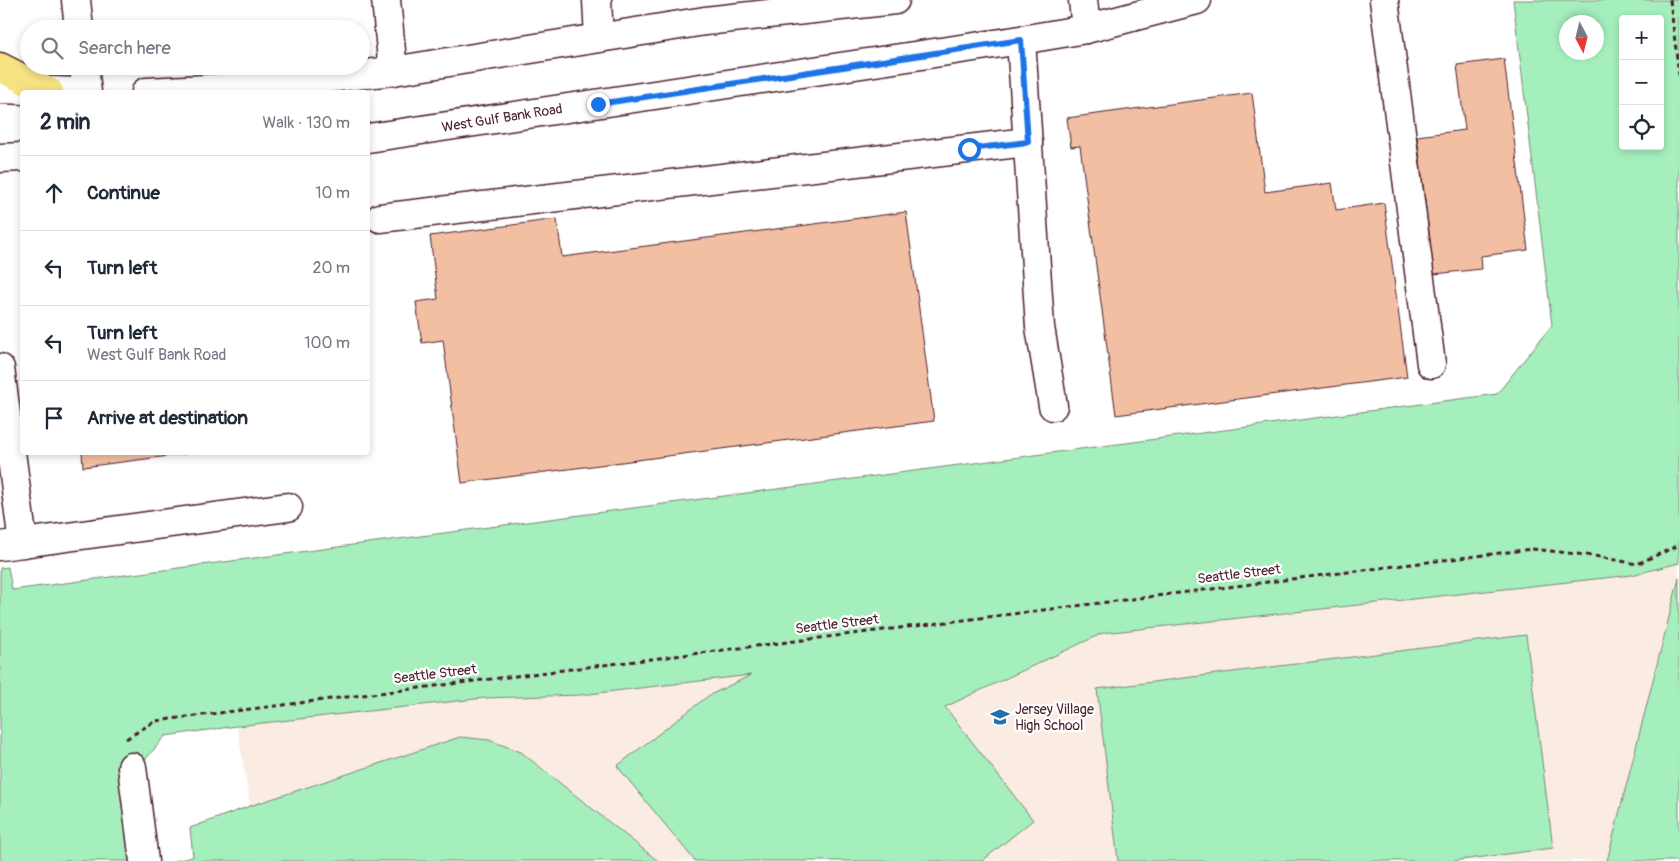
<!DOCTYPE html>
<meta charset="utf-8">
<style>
:root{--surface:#fff;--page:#f2f2f3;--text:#1f2937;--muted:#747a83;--line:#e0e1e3}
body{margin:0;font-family:Pangolin,sans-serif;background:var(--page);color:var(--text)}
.controls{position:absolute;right:15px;top:15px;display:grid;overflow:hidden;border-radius:5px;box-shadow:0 2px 8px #0003}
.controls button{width:45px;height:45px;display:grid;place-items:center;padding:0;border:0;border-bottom:1px solid var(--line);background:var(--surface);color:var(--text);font:25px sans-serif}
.compass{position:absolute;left:1559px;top:15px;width:45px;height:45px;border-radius:50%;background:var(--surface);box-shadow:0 2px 8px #0003;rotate:173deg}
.stop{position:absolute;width:15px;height:15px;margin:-11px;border:4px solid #1a73e8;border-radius:50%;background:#fff}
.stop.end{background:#1a73e8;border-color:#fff;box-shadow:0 1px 5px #0008}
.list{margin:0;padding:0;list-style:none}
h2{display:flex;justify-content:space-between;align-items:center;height:65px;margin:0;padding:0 20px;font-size:21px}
h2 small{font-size:16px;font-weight:400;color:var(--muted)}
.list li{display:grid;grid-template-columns:32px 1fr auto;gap:15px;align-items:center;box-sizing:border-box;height:75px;padding:0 20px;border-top:1px solid var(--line)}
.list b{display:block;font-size:19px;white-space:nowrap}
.list p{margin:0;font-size:16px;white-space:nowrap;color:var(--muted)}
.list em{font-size:16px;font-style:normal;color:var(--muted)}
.icon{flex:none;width:28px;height:28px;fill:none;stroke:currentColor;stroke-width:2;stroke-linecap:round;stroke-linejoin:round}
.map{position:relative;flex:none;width:1679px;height:861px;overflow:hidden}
.search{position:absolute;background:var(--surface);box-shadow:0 2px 8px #0003;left:20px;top:20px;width:350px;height:55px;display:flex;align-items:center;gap:12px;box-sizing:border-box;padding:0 18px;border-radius:28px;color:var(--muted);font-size:19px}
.panel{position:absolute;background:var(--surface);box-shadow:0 2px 8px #0003;left:20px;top:90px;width:350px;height:365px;border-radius:5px}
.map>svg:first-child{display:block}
.built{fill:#fbece3}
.green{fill:#a5efbd;stroke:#788774;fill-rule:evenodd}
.building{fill:#f2bfa3;stroke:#4a1f2b}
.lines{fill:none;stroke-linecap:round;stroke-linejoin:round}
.minor-casing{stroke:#4a1f2b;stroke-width:31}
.major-casing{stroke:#4a1f2b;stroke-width:31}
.path{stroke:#4a1f2b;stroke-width:3;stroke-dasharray:5 4;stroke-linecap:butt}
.minor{stroke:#fff;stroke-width:28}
.major{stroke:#f5e382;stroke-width:28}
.route{stroke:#1a73e8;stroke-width:6}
.labels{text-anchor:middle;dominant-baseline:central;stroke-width:4.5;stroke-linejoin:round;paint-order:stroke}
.street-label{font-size:14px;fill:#4a1f2b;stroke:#fff}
.poi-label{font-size:14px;fill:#4a1f2b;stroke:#fff;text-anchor:start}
</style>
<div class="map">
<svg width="1679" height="861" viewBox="0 0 1679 861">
<rect width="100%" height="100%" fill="#fff"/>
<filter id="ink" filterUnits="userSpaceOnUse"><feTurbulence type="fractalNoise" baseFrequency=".02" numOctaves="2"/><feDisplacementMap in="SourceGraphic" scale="10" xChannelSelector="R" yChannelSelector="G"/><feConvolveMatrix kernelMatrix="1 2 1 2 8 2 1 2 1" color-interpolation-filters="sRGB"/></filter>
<g filter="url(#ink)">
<path class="built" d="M1679 563V861H174L193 857 190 828 250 805 237 726 484 698 581 695 754 675 945 707 1104 633 1632 575Z"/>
<g class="green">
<path d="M1513 0H1679V563L1632 575 1103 633 945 707 1033 820 982 861H695L617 766 708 696 751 675 581 695 484 698 237 726 165 736 127 782 138 861H0V568L8 567 12 590 1497 394 1552 325ZM1623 19H1660V146H1623ZM1566 22H1596V52H1566Z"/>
<path d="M1679 578V861H1607Z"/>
<path d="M1526 635 1553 848 1453 861H1118L1097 689Z"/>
<path d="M460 737 489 740 521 752 658 861H174L193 857 190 828 250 806Z"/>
</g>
<g class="building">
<path d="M1504 59 1528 250 1481 256 1482 269 1434 274 1417 136 1465 130 1457 65Z"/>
<path d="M1252 93 1265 192 1332 183 1336 210 1384 203 1407 377 1116 415 1080 146 1071 147 1067 118Z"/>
<path d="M906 212 934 421 462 483 443 340 422 343 416 302 438 299 430 236 557 219 562 257Z"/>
<path d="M82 452H200L83 467Z"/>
</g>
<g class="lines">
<g class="minor-casing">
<g id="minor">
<path d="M76 0 79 29"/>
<path d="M386 0 393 71"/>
<path d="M597 0 599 38"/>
<path d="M1083 0 1086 29"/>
<path d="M1384 0 1431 364"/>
<path d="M1021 40 1040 327 1053 406"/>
<path d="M84 66 87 92"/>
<path d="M0 89 79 92"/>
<path d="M146 92 245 87 393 71 705 21 895 0"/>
<path d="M368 138 1021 40 1086 29 1197 0"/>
<path d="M0 158 22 157"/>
<path d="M380 218 1028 142"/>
<path d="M0 368 23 543 288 507"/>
<path d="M0 546 23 543"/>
<path d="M132 767 144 861"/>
</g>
</g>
<g class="major-casing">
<path id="major" d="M0 67 49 92"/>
</g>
<g class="path">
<path d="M1670 0 1679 75"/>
<path d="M126 739 155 721 1532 549 1594 556 1637 564 1679 545"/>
</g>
<use href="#minor" class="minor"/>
<use href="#major" class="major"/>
</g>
</g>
<g class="lines" filter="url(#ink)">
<path class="route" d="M598 104 1021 40 1028 142 969 149"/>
</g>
<defs>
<g id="school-bare" transform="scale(1.5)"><path d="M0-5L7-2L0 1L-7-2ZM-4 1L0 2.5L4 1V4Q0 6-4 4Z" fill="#1f6fb2" stroke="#fff" stroke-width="2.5" paint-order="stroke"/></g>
</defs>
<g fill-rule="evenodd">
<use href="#school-bare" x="1000" y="717"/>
</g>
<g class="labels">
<g class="street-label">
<text transform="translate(502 118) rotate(-9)">West Gulf Bank Road</text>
<text transform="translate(1239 574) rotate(-7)">Seattle Street</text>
<text transform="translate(837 624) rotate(-7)">Seattle Street</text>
<text transform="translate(435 674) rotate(-7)">Seattle Street</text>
</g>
<g class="poi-label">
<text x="1015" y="709">Jersey Village<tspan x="1015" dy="16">High School</tspan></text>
</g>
</g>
</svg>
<div class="controls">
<button>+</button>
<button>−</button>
<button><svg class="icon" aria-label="locate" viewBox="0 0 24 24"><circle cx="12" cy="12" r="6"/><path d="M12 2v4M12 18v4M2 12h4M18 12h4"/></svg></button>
</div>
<svg class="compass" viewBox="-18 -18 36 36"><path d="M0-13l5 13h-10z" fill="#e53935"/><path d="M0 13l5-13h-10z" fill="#747a83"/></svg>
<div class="stop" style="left:969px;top:149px"></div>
<div class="stop end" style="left:598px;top:104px"></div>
<div class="search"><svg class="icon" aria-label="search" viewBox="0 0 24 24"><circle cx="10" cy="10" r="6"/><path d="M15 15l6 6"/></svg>Search here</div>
<section class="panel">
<h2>2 min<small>Walk · 130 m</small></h2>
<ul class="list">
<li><svg class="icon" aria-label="ahead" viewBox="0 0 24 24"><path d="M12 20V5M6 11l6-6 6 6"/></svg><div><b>Continue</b></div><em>10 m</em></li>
<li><svg class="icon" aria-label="left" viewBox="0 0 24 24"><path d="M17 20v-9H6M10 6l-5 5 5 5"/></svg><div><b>Turn left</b></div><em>20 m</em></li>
<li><svg class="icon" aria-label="left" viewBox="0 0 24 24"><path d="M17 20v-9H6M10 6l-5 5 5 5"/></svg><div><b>Turn left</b><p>West Gulf Bank Road</p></div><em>100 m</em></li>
<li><svg class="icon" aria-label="arrive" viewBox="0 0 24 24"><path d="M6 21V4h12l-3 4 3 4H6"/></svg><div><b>Arrive at destination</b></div></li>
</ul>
</section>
</div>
